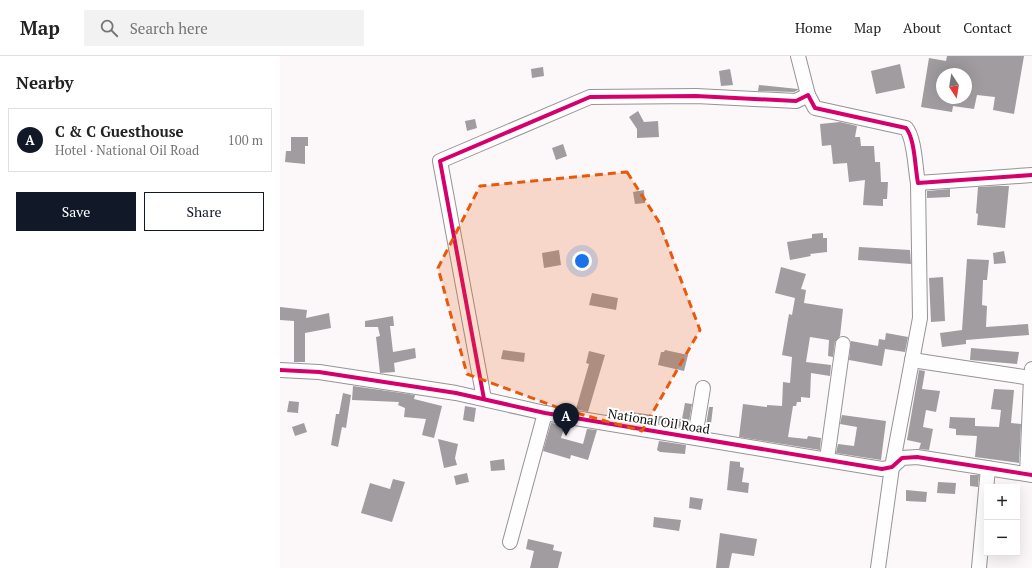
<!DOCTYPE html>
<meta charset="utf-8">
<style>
:root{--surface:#fff;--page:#f2f2f2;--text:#222;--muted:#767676;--line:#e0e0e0;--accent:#111827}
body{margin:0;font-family:"PT Serif",serif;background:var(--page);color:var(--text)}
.controls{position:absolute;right:12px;bottom:12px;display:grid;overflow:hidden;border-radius:0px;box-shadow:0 4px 16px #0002}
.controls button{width:36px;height:36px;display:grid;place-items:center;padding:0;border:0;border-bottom:1px solid var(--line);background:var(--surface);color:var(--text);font:20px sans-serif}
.compass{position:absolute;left:656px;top:12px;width:36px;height:36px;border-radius:50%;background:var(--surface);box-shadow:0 4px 16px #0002;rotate:168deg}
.you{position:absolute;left:302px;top:205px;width:14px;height:14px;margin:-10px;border:3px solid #fff;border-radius:50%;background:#1a73e8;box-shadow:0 0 0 6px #1a73e833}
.badge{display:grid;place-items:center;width:26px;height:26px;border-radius:50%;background:var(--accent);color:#fff;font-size:13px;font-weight:700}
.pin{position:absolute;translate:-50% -33px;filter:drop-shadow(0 1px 2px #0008)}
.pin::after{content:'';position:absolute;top:21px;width:14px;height:12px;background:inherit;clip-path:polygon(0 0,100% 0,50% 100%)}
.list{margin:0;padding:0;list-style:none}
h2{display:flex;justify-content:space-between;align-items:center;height:52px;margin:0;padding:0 16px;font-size:17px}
h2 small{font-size:13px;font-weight:400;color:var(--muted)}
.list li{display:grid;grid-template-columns:26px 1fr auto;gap:12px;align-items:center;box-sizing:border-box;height:64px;margin:0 8px 8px;padding:0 8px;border:1px solid var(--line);border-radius:0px}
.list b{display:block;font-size:15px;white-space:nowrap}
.list p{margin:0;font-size:13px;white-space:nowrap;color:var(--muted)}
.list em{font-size:13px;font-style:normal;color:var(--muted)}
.actions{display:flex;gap:8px;padding:12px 16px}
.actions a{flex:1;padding:9px 0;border:1px solid var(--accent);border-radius:0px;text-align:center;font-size:14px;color:var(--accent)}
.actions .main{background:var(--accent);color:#fff}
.icon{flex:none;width:22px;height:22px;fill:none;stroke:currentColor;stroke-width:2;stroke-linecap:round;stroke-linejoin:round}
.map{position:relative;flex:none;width:752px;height:512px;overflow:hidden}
header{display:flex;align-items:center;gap:24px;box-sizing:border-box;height:56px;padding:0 20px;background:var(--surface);border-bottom:1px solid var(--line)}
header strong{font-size:19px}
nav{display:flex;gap:22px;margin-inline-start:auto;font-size:14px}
.search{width:280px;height:36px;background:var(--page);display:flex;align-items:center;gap:10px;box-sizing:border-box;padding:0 14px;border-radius:0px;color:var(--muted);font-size:15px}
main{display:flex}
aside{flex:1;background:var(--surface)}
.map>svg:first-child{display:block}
.building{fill:#a09c9f;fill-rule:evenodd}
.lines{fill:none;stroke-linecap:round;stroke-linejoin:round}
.street-casing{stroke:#969495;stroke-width:16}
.street{stroke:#fffefe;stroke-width:14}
.cycleway-casing{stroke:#fff;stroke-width:6}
.cycleway{stroke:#d6006c;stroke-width:4}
.marked{fill:#e8590c;fill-opacity:0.2;stroke:#e8590c;stroke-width:3;stroke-dasharray:8 5;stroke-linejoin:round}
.labels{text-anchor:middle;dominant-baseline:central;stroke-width:4;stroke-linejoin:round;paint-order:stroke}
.street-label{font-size:13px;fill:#101010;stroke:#fff}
</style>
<header>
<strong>Map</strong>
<div class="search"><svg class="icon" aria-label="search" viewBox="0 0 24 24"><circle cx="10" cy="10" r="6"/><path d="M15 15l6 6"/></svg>Search here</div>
<nav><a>Home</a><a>Map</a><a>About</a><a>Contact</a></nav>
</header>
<main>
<aside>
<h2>Nearby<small></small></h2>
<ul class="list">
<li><span class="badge">A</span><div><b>C &amp; C Guesthouse</b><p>Hotel · National Oil Road</p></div><em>100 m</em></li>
</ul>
<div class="actions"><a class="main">Save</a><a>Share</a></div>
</aside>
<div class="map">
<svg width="752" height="512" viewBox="0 0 752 512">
<rect width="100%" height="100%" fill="#fcf7f9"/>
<g class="building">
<path d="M667 0H744L734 58 713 54 715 41 697 39 694 53 673 50 672 56 641 51 649 2 666 5ZM662 18H686V42H662Z"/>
<path d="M620 8 625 32 596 38 591 15Z"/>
<path d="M263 11 264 20 252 22 251 13Z"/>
<path d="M450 13 453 29 441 30 439 15Z"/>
<path d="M479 29 518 33V34L514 36 478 35Z"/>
<path d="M358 55 364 66 378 65 379 81 357 82V73L349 61Z"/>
<path d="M195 63 197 72 187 75 185 65Z"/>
<path d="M560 66 577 70 575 81H580L581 90H594L595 106H600L601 126H608L607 143H603V150L583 149 585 124 569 126 567 107 553 108 551 89 542 90 540 68Z"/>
<path d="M11 81H28V90H25V108L5 106 6 95H11Z"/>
<path d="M283 88 287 100 276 104 272 92Z"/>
<path d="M718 130H729L725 172 697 169 698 158 696 157 698 131Z"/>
<path d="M670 133V141L647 142V135Z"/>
<path d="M364 134 365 147 355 148 353 136Z"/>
<path d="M543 177V182H547V196L530 198 531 200 510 204 507 186 532 182V178Z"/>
<path d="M579 191 630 194 631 208 578 204Z"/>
<path d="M279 194 281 209 264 212 262 197Z"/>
<path d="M724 195 726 207 714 208 713 197Z"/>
<path d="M687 203 709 204 707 224H703L702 249 707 250 706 271 748 268 749 279 686 284V288L662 291 660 277 682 274Z"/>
<path d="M501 211 526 218 521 233 526 234 524 247 563 253 560 280 555 286 553 301 548 300 549 284 530 281 526 306 551 309 550 320 531 317 530 342 521 341V346H517L516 350H513L508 381 527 383 528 380 541 382 540 394 459 381 463 348 487 351V349L502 350 503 326 510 327 512 301 502 299 509 258 512 259 515 242 495 237Z"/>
<path d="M663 221 665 265 651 266 649 222Z"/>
<path d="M312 237 338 242 336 254 309 249Z"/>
<path d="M0 251 27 254 26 262 49 257 51 272 25 277V306H14V265L0 264Z"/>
<path d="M113 260 114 270H110L113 296 135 292 136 302 114 307 115 316 100 317 96 281 100 280 98 271H85V265Z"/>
<path d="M606 277 628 281 625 296 605 293 602 310 569 304 571 285 598 290 599 283 605 284Z"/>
<path d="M691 292 739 296 737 308 690 304Z"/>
<path d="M223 294 245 297 244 306 221 303Z"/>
<path d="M385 294 408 299 404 315 378 309 381 296H384Z"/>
<path d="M309 295 325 299 308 356 296 353 309 308 306 307Z"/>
<path d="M639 314 645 315 642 333 660 335 656 356 646 354 643 371 653 373 649 394 639 393 641 387 627 384Z"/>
<path d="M73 330 135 339 134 343 162 350 154 382 142 379 146 363 124 361 125 352 118 349 119 346 72 344Z"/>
<path d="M714 333 734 334 731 367 741 368 739 407 695 401 697 380 676 379V373L669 372 670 361 695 362V370L719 371 721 354 711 353Z"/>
<path d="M63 337 71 339 66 372 62 371 58 391 51 389 56 358H59Z"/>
<path d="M9 345 19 346 18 357 7 356Z"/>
<path d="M405 347 412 348 408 372 350 363 351 356 402 363Z"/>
<path d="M185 350 196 352 194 366 183 364Z"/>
<path d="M429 351H433L430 376 425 375Z"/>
<path d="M562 359 606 365 601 404 556 397 558 388 574 390 577 371 560 368Z"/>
<path d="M24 367 27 376 15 380 12 371Z"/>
<path d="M271 367 285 369 281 382 303 388 307 373 317 374 308 404 291 399 290 403 263 395Z"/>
<path d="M158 383 178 388 175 402 177 409 164 412Z"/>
<path d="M379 385 406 389 405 398 380 396 377 394Z"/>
<path d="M224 403 225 414 211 415 210 405Z"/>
<path d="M450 405 460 406V411L464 412 462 426 469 427 468 437 447 434Z"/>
<path d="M187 417 189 426 176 429 174 420Z"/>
<path d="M690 419H699L698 431 690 430Z"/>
<path d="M113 423 125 426 112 466 81 457 90 427 110 433Z"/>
<path d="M658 426 676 427 675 438 657 437Z"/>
<path d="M626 434 647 436 646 446 626 445Z"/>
<path d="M410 441 423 443 421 454 409 452Z"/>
<path d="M374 461 401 464 399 475 373 471Z"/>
<path d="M440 477 477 483 474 500 452 497 449 512H436Z"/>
<path d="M248 483 274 489 273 494 282 496 278 512H250L254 495 246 493Z"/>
</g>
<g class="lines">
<g class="street-casing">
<g id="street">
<path d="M518 0 528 39"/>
<path d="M632 304 751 322 752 313"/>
<path d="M0 314 39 316 176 337 265 357 602 413 612 411 622 402 637 401 752 419"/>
<path d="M204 343 160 105 310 41 416 40 516 45 528 39 535 52 626 72C635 83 635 112 638 127L752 119"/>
<path d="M415 381 423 332"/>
<path d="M547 403 563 288"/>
<path d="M747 418 751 322"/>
<path d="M230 486 265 357"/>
<path d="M598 512 612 411 640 262 638 127"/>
<path d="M699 512 708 412"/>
</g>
</g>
<use href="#street" class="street"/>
<g class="cycleway-casing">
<g id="cycleway">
<path d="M0 314 39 316 176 337 265 357 602 413 612 411 622 402 637 401 752 419"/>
<path d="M204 343 160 105 310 41 416 40 516 45 528 39 535 52 626 72C635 83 635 112 638 127L752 119"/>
</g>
</g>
<use href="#cycleway" class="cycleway"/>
</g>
<path class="marked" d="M347 116 379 166 420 274 362 375 282 353 187 318 158 212 200 130Z"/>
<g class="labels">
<g class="street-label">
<text transform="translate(379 365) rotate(9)">National Oil Road</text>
</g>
</g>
</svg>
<div class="controls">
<button>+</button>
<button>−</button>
</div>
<svg class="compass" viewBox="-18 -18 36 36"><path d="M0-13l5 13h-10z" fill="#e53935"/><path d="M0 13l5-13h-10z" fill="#767676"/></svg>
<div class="you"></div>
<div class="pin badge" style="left:286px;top:380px">A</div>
</div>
</main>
